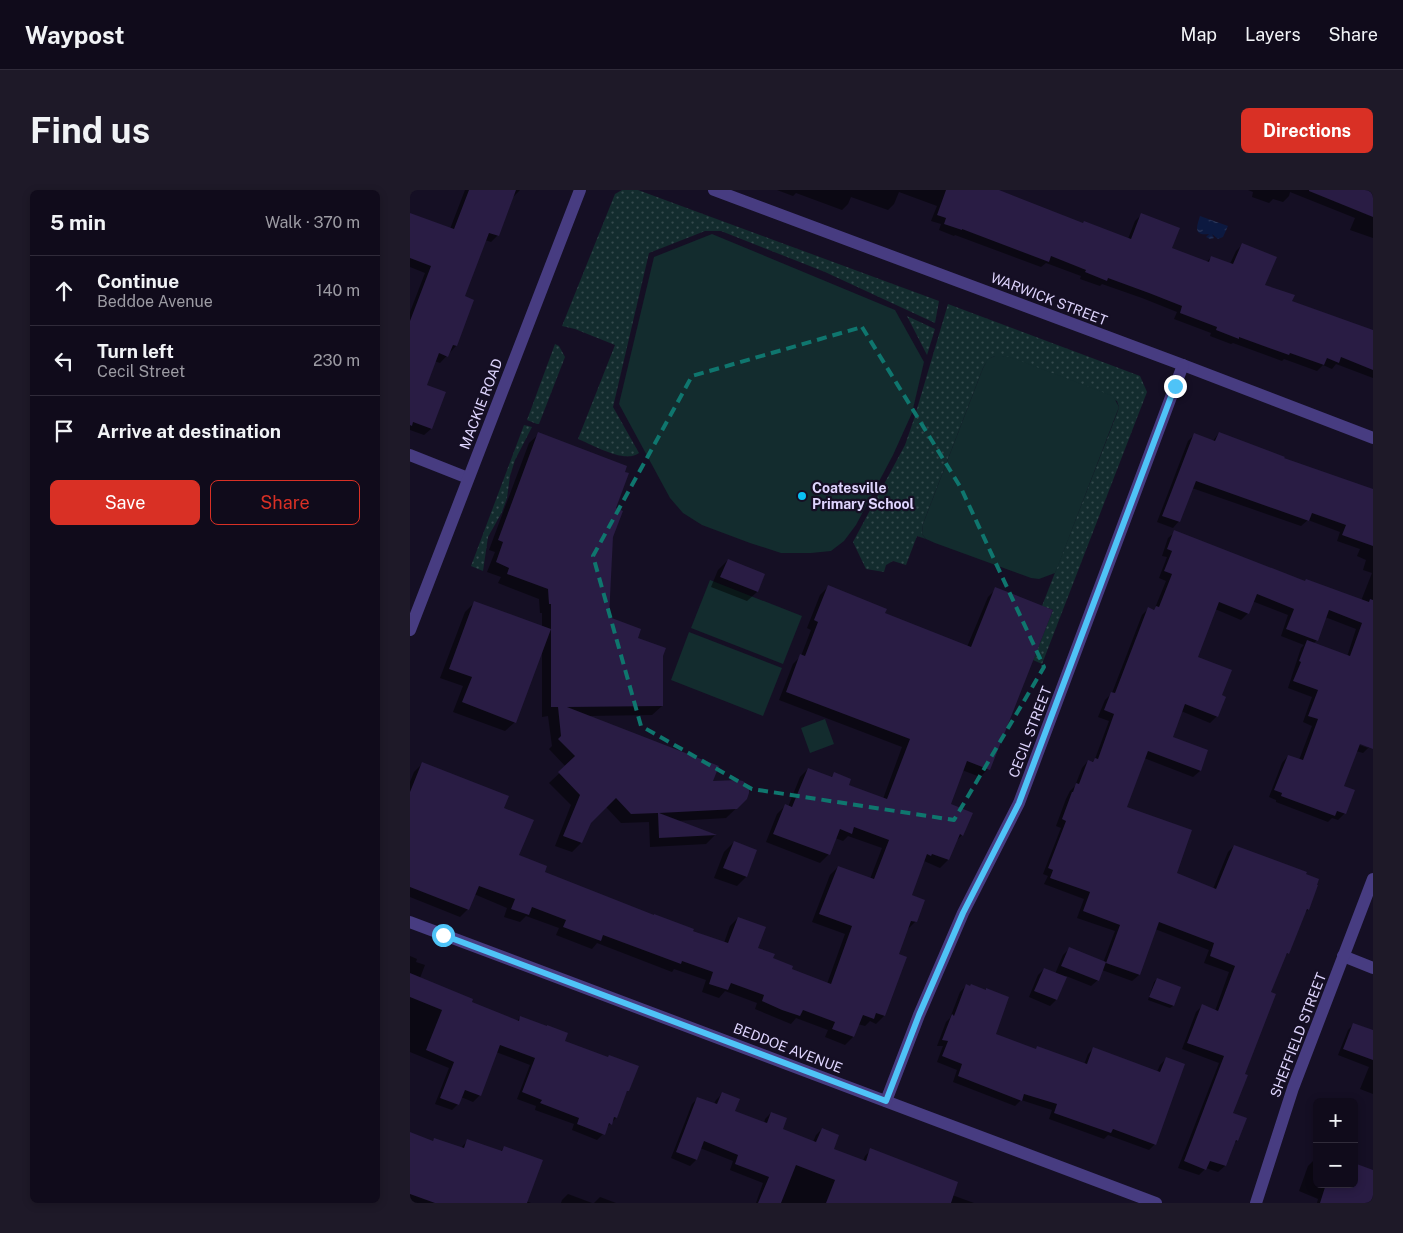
<!DOCTYPE html>
<meta charset="utf-8">
<style>
:root{--surface:#100b1b;--page:#1e1928;--text:#f1f3f6;--muted:#9c9ba3;--line:#302b3a;--accent:#d93025}
body{margin:0;font-family:"Public Sans",sans-serif;background:var(--page);color:var(--text)}
.controls{position:absolute;right:15px;bottom:15px;display:grid;overflow:hidden;border-radius:8px;box-shadow:0 2px 8px #0003}
.controls button{width:45px;height:45px;display:grid;place-items:center;padding:0;border:0;border-bottom:1px solid var(--line);background:var(--surface);color:var(--text);font:25px sans-serif}
.stop{position:absolute;width:15px;height:15px;margin:-11px;border:4px solid #4fc3f7;border-radius:50%;background:#fff}
.stop.end{background:#4fc3f7;border-color:#fff;box-shadow:0 1px 5px #0008}
.list{margin:0;padding:0;list-style:none}
h2{display:flex;justify-content:space-between;align-items:center;height:65px;margin:0;padding:0 20px;font-size:21px}
h2 small{font-size:16px;font-weight:400;color:var(--muted)}
.list li{display:grid;grid-template-columns:32px 1fr auto;gap:15px;align-items:center;box-sizing:border-box;height:70px;padding:0 20px;border-top:1px solid var(--line)}
.list b{display:block;font-size:19px;white-space:nowrap}
.list p{margin:0;font-size:16px;white-space:nowrap;color:var(--muted)}
.list em{font-size:16px;font-style:normal;color:var(--muted)}
.actions{display:flex;gap:10px;padding:15px 20px}
.actions a{flex:1;padding:11px 0;border:1px solid var(--accent);border-radius:8px;text-align:center;font-size:18px;color:var(--accent)}
.actions .main{background:var(--accent);color:#fff}
.icon{flex:none;width:28px;height:28px;fill:none;stroke:currentColor;stroke-width:2;stroke-linecap:round;stroke-linejoin:round}
.map{position:relative;flex:none;width:963px;height:1013px;overflow:hidden;border-radius:8px}
header{display:flex;align-items:center;gap:30px;box-sizing:border-box;height:70px;padding:0 25px;background:var(--surface);border-bottom:1px solid var(--line)}
header strong{font-size:24px}
nav{display:flex;gap:28px;margin-inline-start:auto;font-size:18px}
.intro{display:flex;align-items:center;justify-content:space-between;box-sizing:border-box;height:120px;padding:0 30px}
h1{margin:0;font-size:35px}
.button{padding:12px 22px;border-radius:8px;background:var(--accent);color:#fff;font-size:18px;font-weight:700}
main{display:flex;gap:30px;padding:0 30px}
aside{flex:1;background:var(--surface);border-radius:8px;box-shadow:0 2px 8px #0003}
.map>svg:first-child{display:block}
.grass{fill:url(#grass-dots)}
.park{fill:#132c2e}
.water{fill:url(#water-ripples)}
.shadow{fill:#0007;fill-rule:evenodd}
.building{fill:#291c44}
.lines{fill:none;stroke-linecap:round;stroke-linejoin:round}
.minor{stroke:#473c81;stroke-width:12}
.route{stroke:#4fc3f7;stroke-width:6}
.marked{fill:none;stroke:#0f766e;stroke-width:4;stroke-dasharray:10 6;stroke-linejoin:round}
.poi-dot{fill:#09c1f4;stroke:#150f24;stroke-width:2}
.labels{text-anchor:middle;dominant-baseline:central;stroke-width:4.5;stroke-linejoin:round;paint-order:stroke}
.street-label{font-size:14px;fill:#ded4fd;stroke:#150f24}
.poi-label{font-size:14px;font-weight:bold;fill:#ded4fd;stroke:#150f24;text-anchor:start}
</style>
<header>
<strong>Waypost</strong>
<nav><a>Map</a><a>Layers</a><a>Share</a></nav>
</header>
<div class="intro"><h1>Find us</h1><a class="button">Directions</a></div>
<main>
<aside>
<h2>5 min<small>Walk · 370 m</small></h2>
<ul class="list">
<li><svg class="icon" aria-label="ahead" viewBox="0 0 24 24"><path d="M12 20V5M6 11l6-6 6 6"/></svg><div><b>Continue</b><p>Beddoe Avenue</p></div><em>140 m</em></li>
<li><svg class="icon" aria-label="left" viewBox="0 0 24 24"><path d="M17 20v-9H6M10 6l-5 5 5 5"/></svg><div><b>Turn left</b><p>Cecil Street</p></div><em>230 m</em></li>
<li><svg class="icon" aria-label="arrive" viewBox="0 0 24 24"><path d="M6 21V4h12l-3 4 3 4H6"/></svg><div><b>Arrive at destination</b></div></li>
</ul>
<div class="actions"><a class="main">Save</a><a>Share</a></div>
</aside>
<div class="map">
<svg width="963" height="1013" viewBox="0 0 963 1013">
<defs>
<pattern id="grass-dots" width="8" height="8" patternUnits="userSpaceOnUse" patternTransform="scale(1.25)"><rect width="8" height="8" fill="#132c2e"/><path d="M2 2h.1M6 6h.1" fill="none" stroke="#354a4d" stroke-width="1.8" stroke-linecap="round"/></pattern>
<pattern id="water-ripples" width="26" height="14" patternUnits="userSpaceOnUse" patternTransform="scale(1.25)"><rect width="26" height="14" fill="#0c1940"/><path d="M2 4q2-2 4 0t4 0M15 11q2-2 4 0t4 0" fill="none" stroke="#2f3a5c"/></pattern>
</defs>
<rect width="100%" height="100%" fill="#150f24"/>
<g class="grass">
<path d="M212 0H228L529 111 525 133 415 82 311 41H295L239 63 203 217 229 263C215 274 183 255 168 249L205 155 165 139 152 136 205 4Z"/>
<path d="M538 114 730 186 737 202 632 474 623 470 643 420 632 416 706 226 709 217 707 211 592 166C580 166 579 168 573 178L513 334 512 344 516 349 507 346 496 375 483 371 476 375 474 382 456 379 443 352 495 255 504 229Z"/>
<path d="M497 126 525 139 517 165Z"/>
<path d="M145 154 149 156 155 167 129 234H127L117 230Z"/>
<path d="M114 235 122 237 105 270 100 286 97 308 92 322 78 347 73 381 61 376Z"/>
</g>
<g class="park">
<path d="M302 44 485 120 514 172 502 223 483 265 446 335 434 351 421 361 401 363H371L340 353 292 335 273 323 260 308 209 214 244 67Z"/>
<path d="M585 166H592L600 167 703 206 709 217 648 376 645 383 629 389 621 388 525 353 516 349 512 344 513 334 573 178 578 169Z"/>
<path d="M300 390 392 426 373 474 281 438Z"/>
<path d="M279 442 372 478 353 526 261 490Z"/>
<path d="M415 529 424 554 400 563 391 538Z"/>
</g>
<path class="water" d="M790 26 818 36 813 47 808 49 802 44 804 48 800 49 796 47 799 44C784 46 786 38 790 26Z"/>
<g class="shadow">
<path d="M55 0H110L103 7 88 45 81 52 75 50 53 107 46 156 30 173 24 171 15 196 21 239 14 245 0 240V122L15 83 0 77V28L40 39Z"/>
<path d="M367 0H585L673 34 718 49 725 31 731 25 761 59 796 72 802 67 820 74 826 61 832 55 854 96 881 111 963 141V188L926 174 922 179 913 175 907 181 874 169 872 171 823 153 821 154 800 146 801 143 764 129 767 122 732 108 692 94 690 96 670 89 671 86 636 73 631 77 545 45 544 46 529 40 531 34 521 31 527 16 489 2 484 14 478 20 441 7 438 14 432 20 386 3 383 6Z"/>
<path d="M838 0H963V48L940 40 945 28 880 2 879 6 873 12 863 9 859 13 842 7 843 2Z"/>
<path d="M809 243 963 306V547L959 557 953 563 946 561 932 596 935 623 928 630 922 628 918 632 866 612V610L859 607 872 573 878 566 889 570 902 536 893 532 902 507 878 498 891 458 894 455 871 446 878 425 842 411 838 423 831 430 805 419 786 468 811 506 807 526 800 533 771 521 761 548 797 561 790 581 783 587 734 568 716 617 765 684 803 699 818 662 824 656 895 684 907 696 898 720 893 724 878 763 874 767 860 803 833 884 821 923 835 929 827 951 823 954 815 976 808 982 796 978 789 985 768 978 809 873 772 859 786 822 792 816 805 821 819 782 794 773 799 760 745 739 729 785 722 791 692 780 688 790 681 796 656 786 646 810 640 816 619 807 628 785 634 779 645 784 653 765 659 759 693 773 705 741 667 728 674 709 634 694 638 686 633 684 651 638 646 636 656 609 660 601 665 596 672 578 678 571 681 573 685 569 699 531 688 527 695 510 702 503 732 425 738 419 743 421 745 418 756 391 749 388 757 367 752 366 758 348 765 342 894 392 951 411 962 383 953 380 956 370 947 366 950 359 927 351 930 342 898 330 891 336 782 298 769 331 763 338 747 332 778 251 784 245 802 252ZM915 427 946 439 937 467 903 454 907 450ZM945 551 958 555V558L944 553Z"/>
<path d="M129 244 204 319 198 428 251 466 252 516 242 525 177 526 301 593 336 609 316 628 266 631 305 645 296 654 240 657 239 632 211 633 196 617 179 633 171 653 162 662 145 656 161 615 139 593 156 577 139 559 142 556 138 526 132 527V460L105 532 95 541 43 522 53 496 30 488 55 422 64 413 132 437V423H130L129 409 88 393 91 387 77 382 85 362 79 360 119 253Z"/>
<path d="M318 370 347 402 337 411 301 397 308 380Z"/>
<path d="M418 397 474 424 557 457 578 407 586 399 578 579 570 587 552 580 539 615 552 645 545 652 538 670 530 678 514 671 501 705 514 710 505 732 497 740 487 765 495 768 474 826 466 834 460 831 455 836 448 834 443 847 435 855 415 847 418 840 386 828 381 834 364 827 345 819 347 813 315 801 309 808 292 802 296 790 264 779 262 782 187 753 182 759 146 745 149 738 116 726 110 732 94 727 97 718 64 704 58 719 50 727 0 707V592L4 582 12 574 93 619 108 666 134 683 314 753 320 736 328 728 346 759 381 780 417 794 435 744 402 732 420 685 428 677 460 689 472 658 438 646 433 651 425 648 418 665 410 673 356 652 367 624 375 616 378 617 390 587 398 579 420 588 424 584 438 595 473 609 492 557 369 510 383 474 391 466 401 440 397 438 410 405Z"/>
<path d="M324 652 336 687 327 696 304 688 314 662Z"/>
<path d="M0 766 7 769 6 772 15 775 10 788 60 813 107 831 111 827 154 852 218 900 215 904 206 928 195 939 193 944 187 950 162 940 164 934 125 920 126 916 107 909 120 875 86 862 70 905 63 912 51 907 48 914 42 920 25 914 39 878 0 862Z"/>
<path d="M747 789 770 798 763 816 760 818 738 810 744 792Z"/>
<path d="M556 796 585 845 626 860 674 875 678 864 684 858 747 882 750 875 756 869 745 954 739 960 698 945 694 949 639 929 642 920 611 910 605 916 543 892 547 880 527 872 533 856H527L536 832 540 828 550 802Z"/>
<path d="M944 834 963 841V904L950 899 959 877 928 865 938 840Z"/>
<path d="M312 904 323 922 354 934 355 929 361 923 371 940 403 952 406 945 412 939 422 959 453 971 455 966 461 960 542 1005 564 1013H346L353 993 320 980 323 971 290 958 286 970 280 976 261 968 282 914 288 908 304 914 306 910Z"/>
<path d="M0 944 22 952 24 949 51 958 58 950 90 962 94 957 116 1011 121 1013H3L0 1012Z"/>
<path d="M904 970 907 971V994H944V974L963 982V1013H907L908 1009 889 1001 898 976Z"/>
<path d="M158 1004 182 1013H151L152 1010Z"/>
<path d="M190 1007 206 1013H184Z"/>
</g>
<g class="building">
<path d="M59 0H106L89 46 79 43 55 106 64 110 47 156 43 155 38 167 29 163 17 195 36 202 22 239 3 232 2 236 0 235V131L21 76 0 68V23L44 39Z"/>
<path d="M536 0H589L673 33 674 31 721 49 731 23 770 38 762 58 799 72 801 66 823 74 832 53 867 67 855 95 885 105 882 111 963 140V180L931 167 929 173 917 168 914 175 880 163 879 165 829 147V149L806 140 807 137 770 123 772 116 739 103 698 88 697 91 675 82 676 80 641 66 639 72 552 39V40L534 34 536 28 527 25Z"/>
<path d="M899 0H963V27L899 1Z"/>
<path d="M128 242 217 276 215 282 219 283 206 318 213 321 203 347 199 427 231 439 228 448 256 458 253 466V516L157 517 309 576 303 591 328 590 333 591 339 598V603L337 609 327 619 249 623 307 645 249 648 248 623 221 624 206 608 181 633 172 653 153 646 170 605 148 582 165 566 148 549 151 546 148 517H141V414H139L138 399 97 384 99 378 86 372 93 352 88 350Z"/>
<path d="M809 242 875 267 874 268 963 299V356L932 345 936 335 902 323 899 331 786 291 770 332 752 326 784 243 805 251Z"/>
<path d="M764 340 895 391 896 389 959 412 960 409 963 410V559L950 554 934 596 945 600 936 624 927 621 925 626 871 606 872 603 864 600 878 565 893 570 908 529 898 526 908 500 883 491 891 472 889 471 897 450 940 466 952 433 919 420 908 451 876 439 884 419 847 404 839 424 809 412 788 467 822 480 812 505 816 507 808 527 775 514 763 547 798 560 791 581 738 561 717 617 782 640 767 683 806 699 824 655 897 682 896 684 909 689 907 695H908L899 720 897 719 879 764 877 763 861 802 866 804 835 884 838 885 823 923 837 928 828 951 826 950 816 976 800 971 796 980 774 971 814 866 777 853 792 814 808 821 825 776 800 766 804 753 749 732 730 785 696 773 710 735 673 721 680 702 640 688 643 680 638 678 656 631 652 629 662 602H663L666 593 669 594 678 570 683 572 685 568 688 569 704 524 694 520 701 502 705 503 738 417 744 420 746 416 749 417 762 384 754 381 762 361 757 359Z"/>
<path d="M318 369 355 384 348 402 310 387Z"/>
<path d="M418 395 477 419 475 423 561 457 585 397 643 420 580 580 557 571 541 614 563 623 553 646 550 644 539 670 522 664 521 666 517 664 502 705 515 710 507 732 501 731 489 764 497 767 475 826 466 823 464 829 453 825 444 847 422 839 425 832 393 820 390 826 372 820 352 811 354 805 321 793 318 800 299 794 303 782 272 771 271 774 193 745 191 751 153 737 156 730 122 717 119 725 101 719 105 709 69 696 59 720 0 697V602L12 572 99 606 94 618 124 630 109 665 137 676 135 682 244 725V724L284 739 283 741 318 753 328 727 356 737 348 758 365 764 363 768 383 776 382 779 421 794 442 736 409 724 428 676 464 689 479 650 444 637 442 644 430 639 420 665 363 644 375 614 382 617 398 578 422 587 424 582 441 589 439 595 477 609 500 549 376 502 390 464 395 466 408 432 404 430Z"/>
<path d="M64 411 141 439 106 533 52 512 62 487 39 479Z"/>
<path d="M324 651 347 660 337 687 313 678Z"/>
<path d="M659 757 696 772 689 791 651 776Z"/>
<path d="M634 778 657 787 647 810 624 801Z"/>
<path d="M0 783 63 809 62 812 109 831 110 826 137 836V835L158 843 155 851 198 867 199 865 229 876 219 901H217L207 928 204 927 202 935 199 933 195 945 167 934 169 928 130 913 132 910 112 902 125 868 90 855 71 906 55 900 49 915 30 908 44 872 16 860 32 820 0 807Z"/>
<path d="M747 788 771 797 764 816 739 807Z"/>
<path d="M556 794 560 796 561 794 576 800V798L599 807 586 844 626 859 627 856 677 874 683 857 750 882 756 867 775 874 746 955 703 939 701 943 644 923 647 914 614 904 612 911 548 886 552 874 532 866 538 851 532 850 542 824 544 826Z"/>
<path d="M943 833 963 840V870L933 859Z"/>
<path d="M312 902 330 909 325 921 357 933 361 922 377 928 373 939 406 952 412 938 429 945 424 959 456 971 460 958 548 992 541 1013H416L425 990 386 975 371 1013H348L359 987 325 974 328 965 294 951 287 970 266 962 287 907 307 914Z"/>
<path d="M0 942 23 951 24 948 54 958 57 949 92 961 94 956 133 970 117 1013H25L0 1004Z"/>
<path d="M944 973 963 980V1013H910L916 994H944Z"/>
</g>
<g class="lines">
<g class="minor">
<path d="M304 0 773 175 963 248"/>
<path d="M0 265 58 288"/>
<path d="M0 440 170 0"/>
<path d="M0 732 746 1013"/>
<path d="M933 766 963 778"/>
<path d="M476 911 509 825 553 723 609 613 773 175"/>
<path d="M846 1013 883 898 963 689"/>
</g>
</g>
<g class="lines">
<path class="route" d="M33 745 476 911 509 825 553 723 609 613 765 196"/>
</g>
<path class="marked" d="M452 137 551 298 634 477 544 630 342 599 231 536 183 366 282 186Z"/>
<circle class="poi-dot" cx="392" cy="306" r="5"/>
<g class="labels">
<g class="street-label">
<text transform="translate(639 109) rotate(21)">WARWICK STREET</text>
<text transform="translate(71 214) rotate(-69)">MACKIE ROAD</text>
<text transform="translate(620 542) rotate(-69)">CECIL STREET</text>
<text transform="translate(888 845) rotate(-69)">SHEFFIELD STREET</text>
<text transform="translate(378 858) rotate(21)">BEDDOE AVENUE</text>
</g>
<g class="poi-label">
<text x="402" y="298">Coatesville<tspan x="402" dy="16">Primary School</tspan></text>
</g>
</g>
</svg>
<div class="controls">
<button>+</button>
<button>−</button>
</div>
<div class="stop" style="left:33px;top:745px"></div>
<div class="stop end" style="left:765px;top:196px"></div>
</div>
</main>
